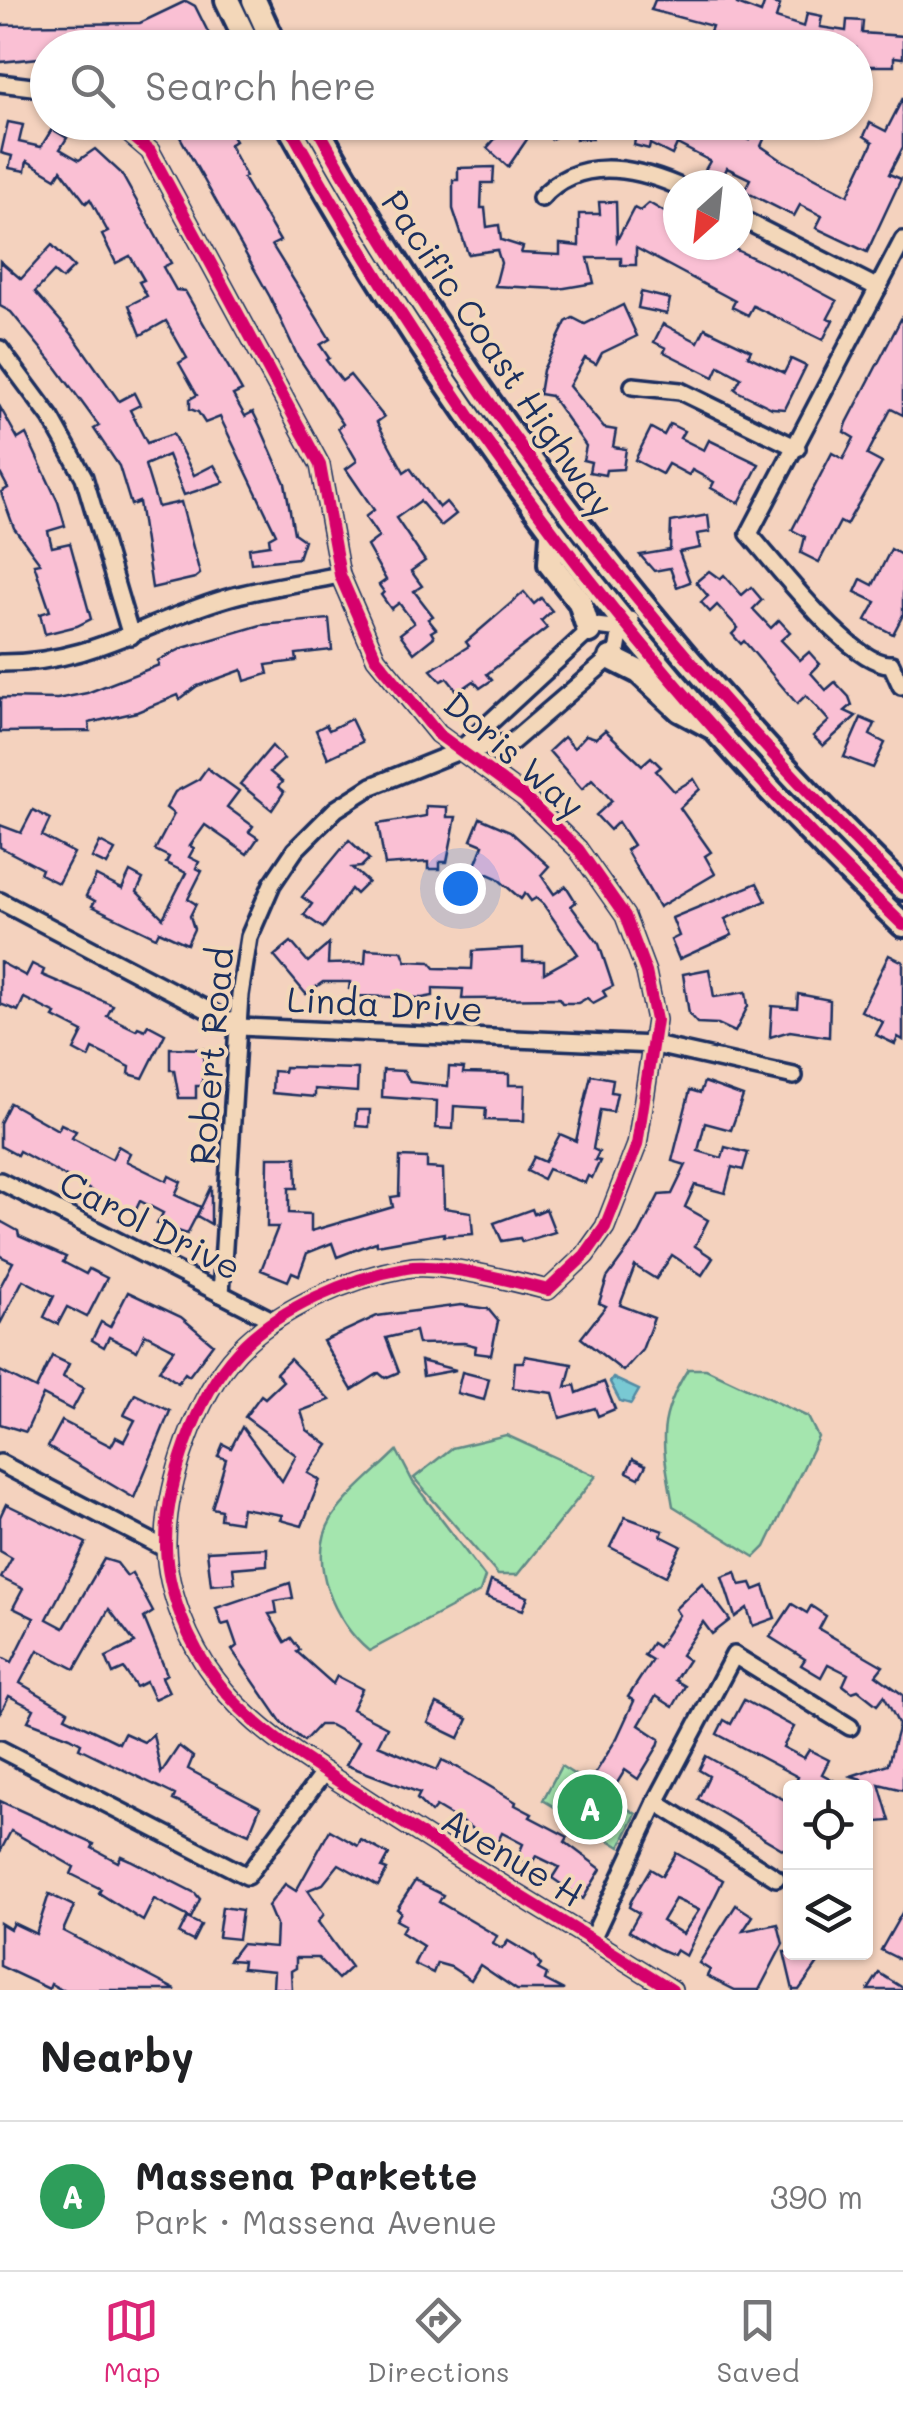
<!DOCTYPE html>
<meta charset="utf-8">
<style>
:root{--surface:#fff;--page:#f6f6f6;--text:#202124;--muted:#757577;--line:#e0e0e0;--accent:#db2777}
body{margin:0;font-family:Mali,sans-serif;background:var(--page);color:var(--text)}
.controls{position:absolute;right:30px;bottom:30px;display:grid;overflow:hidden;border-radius:10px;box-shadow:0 2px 8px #0004}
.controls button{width:90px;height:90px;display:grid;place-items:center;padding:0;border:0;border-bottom:2px solid var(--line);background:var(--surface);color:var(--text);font:50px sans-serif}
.compass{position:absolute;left:663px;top:170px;width:90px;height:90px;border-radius:50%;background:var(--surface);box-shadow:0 2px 8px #0004;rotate:207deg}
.you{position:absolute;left:460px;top:888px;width:35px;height:35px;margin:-25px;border:8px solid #fff;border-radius:50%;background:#1a73e8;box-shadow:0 0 0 15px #1a73e833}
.badge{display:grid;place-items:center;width:65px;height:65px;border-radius:50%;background:var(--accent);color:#fff;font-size:32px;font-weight:700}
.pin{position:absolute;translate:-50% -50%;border:5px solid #fff;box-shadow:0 2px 10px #0006}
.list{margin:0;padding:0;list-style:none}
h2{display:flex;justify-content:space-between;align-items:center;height:130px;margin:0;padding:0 40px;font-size:42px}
h2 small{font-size:32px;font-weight:400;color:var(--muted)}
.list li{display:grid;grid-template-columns:65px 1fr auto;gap:30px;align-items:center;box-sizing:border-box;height:150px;padding:0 40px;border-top:2px solid var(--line)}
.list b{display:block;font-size:38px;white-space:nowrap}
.list p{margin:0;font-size:32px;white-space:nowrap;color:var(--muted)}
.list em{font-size:32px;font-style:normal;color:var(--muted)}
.icon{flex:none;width:55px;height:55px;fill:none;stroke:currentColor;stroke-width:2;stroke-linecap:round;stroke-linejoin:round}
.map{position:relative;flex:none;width:903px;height:1990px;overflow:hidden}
.search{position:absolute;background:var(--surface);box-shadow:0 2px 8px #0004;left:30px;right:30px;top:30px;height:110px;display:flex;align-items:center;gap:25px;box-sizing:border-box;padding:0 35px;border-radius:55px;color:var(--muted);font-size:38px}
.sheet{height:280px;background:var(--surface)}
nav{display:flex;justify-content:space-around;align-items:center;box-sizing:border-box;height:140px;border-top:2px solid var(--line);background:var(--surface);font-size:28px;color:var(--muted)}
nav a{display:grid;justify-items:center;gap:5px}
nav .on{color:var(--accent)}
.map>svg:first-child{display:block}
.green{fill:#a4e5ae;stroke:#608a86;stroke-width:2.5}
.water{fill:#79c9d3;stroke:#538ba4;stroke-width:2.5}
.building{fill:#fac0d4;stroke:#1b2f5e;stroke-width:2.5;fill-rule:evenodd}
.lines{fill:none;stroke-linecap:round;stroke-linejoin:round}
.minor-casing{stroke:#1b2f5e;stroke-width:22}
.highway-casing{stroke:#1b2f5e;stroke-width:30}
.minor{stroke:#f3d7b9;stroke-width:15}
.highway{stroke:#f3d7b9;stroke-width:22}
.cycleway-casing{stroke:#f3d7b9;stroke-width:19}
.cycleway{stroke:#d6006c;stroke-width:12}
.labels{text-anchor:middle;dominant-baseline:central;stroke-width:8;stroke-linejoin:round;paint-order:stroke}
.street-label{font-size:35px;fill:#1b2f5e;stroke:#f3d7b9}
</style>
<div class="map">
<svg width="903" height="1990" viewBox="0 0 903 1990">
<rect width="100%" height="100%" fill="#f4d2be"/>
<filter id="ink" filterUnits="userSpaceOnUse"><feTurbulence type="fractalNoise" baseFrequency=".01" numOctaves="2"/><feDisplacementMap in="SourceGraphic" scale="20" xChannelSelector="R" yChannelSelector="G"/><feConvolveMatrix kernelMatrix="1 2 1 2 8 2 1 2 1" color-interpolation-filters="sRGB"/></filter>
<g filter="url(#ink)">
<g class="green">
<path d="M688 1369H706L808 1417 818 1437 765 1547 755 1557 673 1506C663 1446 654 1423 688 1369Z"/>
<path d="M506 1435 596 1476 517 1575H498L414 1478 452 1448Z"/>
<path d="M397 1451 413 1482 485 1577 480 1592 369 1651C335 1623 306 1561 332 1518 349 1493 376 1472 397 1451Z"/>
<path d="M561 1766 636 1814 620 1847 543 1800Z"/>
</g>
<path class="water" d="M613 1378 639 1390 631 1404 620 1401 610 1382Z"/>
<g class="building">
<path d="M655 0H738L737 4 761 13 765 1 780 5 776 18 804 27 807 13 822 16 820 27 846 31 847 20 863 21 862 33 903 36V58L894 57V66H856V48H752L710 32 712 26 651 10Z"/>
<path d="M186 1 195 6 209 34 182 48H48V57L0 62V25L140 23Z"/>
<path d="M903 98V147L889 174 901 179 867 252 816 228 822 216 800 205 794 216 744 191 750 179 727 168 722 179 705 170 710 161 677 144 672 155 650 144 649 149 634 145 636 134 610 127 611 122H699L728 136 730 131 749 140 754 131 765 137 761 146 780 159 848 195 873 142 864 136 870 123 886 131Z"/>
<path d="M8 122 23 125 19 142 41 147 52 129 67 138 60 149 79 160 95 149 121 173 171 263 163 267 176 290 185 291 242 391 233 395 245 416 253 412 260 426 285 483 294 533 304 540 298 558 251 563 249 548 270 545 269 538 276 534 220 417 205 423 198 412 190 409V399L197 395 179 363 187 358 166 321 141 335 129 305 147 296 139 282 144 280 130 256 116 263 102 235 108 232 90 199 86 203 61 170 56 178 27 161 25 171 9 168 12 156 1 153Z"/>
<path d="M183 122H224L235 141 229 145 246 176 243 178 280 241 272 245 330 339 320 345 329 358 326 360 342 381 350 375 384 417 377 422 404 472 410 468 439 508 446 502 456 514 441 526 420 501 396 518 425 561 411 571 422 586 414 591 433 616 428 619 436 629 431 632 434 637 414 653 400 634 414 623 399 603 391 609 381 595 384 592 379 585 386 580 367 546 379 537 365 517 374 510 346 469 357 461 338 428 343 424 297 355 270 297 190 155 179 135 188 131Z"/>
<path d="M510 122H592V139H576V127L551 139 545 128 530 135 508 167 487 148Z"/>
<path d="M494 167 493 183H482L481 208H485L487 227 499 225 501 240 523 247 521 253 560 255V244L579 246V214H600L599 202H616L617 240 634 208 640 211 649 203 678 220V245H699L715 254 720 245H726L779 270 837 301 828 318 833 320 823 340 753 306 748 315 732 307 735 301 636 248V265H621V258H588L594 283 559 289 495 286 501 263 497 250 468 254 453 209V180H458V168Z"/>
<path d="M52 245 74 267 62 279 54 272 35 292 72 334 119 401 134 393 140 405 130 410 147 443 173 434 194 475 214 465 224 482 184 495 168 455 145 465 158 507 181 502 200 574 195 578 152 588 139 502 131 505 119 466 94 429 99 426 56 367 11 312 0 306V261L21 279Z"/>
<path d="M641 292 670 299 667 314 638 308Z"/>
<path d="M623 305 637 336 602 353 596 364 585 358 569 386 604 428 616 430 613 447 626 449 623 469 606 470 605 475 589 472 591 462 583 460 586 446 551 396 539 394 543 370 566 322 573 318 585 324Z"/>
<path d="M903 315V415L891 409 867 455 882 463 846 525 840 522 819 562 801 553 805 537 792 530 832 453 843 459 854 438 844 432 847 423Z"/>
<path d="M663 324 698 342 705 328 751 350 748 356 784 373 791 359 806 366 785 409 772 408 739 392 735 389 741 378 719 366 714 377 664 352 666 348 654 342Z"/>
<path d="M0 407 18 439 26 434 58 502 65 526 48 531 52 547 70 543 91 619 77 626 45 634 40 614 50 611 34 564 40 563 14 528 1 492 8 488 0 473Z"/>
<path d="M670 424 684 431 680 438 704 450 709 440 759 464 739 503 711 488 714 482 692 470 689 475 668 464 662 474 635 460 651 428 664 435Z"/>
<path d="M708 515 710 532 697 534 700 548 679 552 690 582 677 587 670 568 654 571 640 555 670 550 671 522Z"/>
<path d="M891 549 903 556V615L893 634 866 620 876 602 855 592 861 579 873 585Z"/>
<path d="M709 571 720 579 724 575 742 595 751 587 762 600 753 609 771 628 779 620 790 632 781 640 800 660 809 652 817 661 820 664 811 673 826 690 835 682 849 697 852 705 845 711 856 716 823 746 813 736 829 721 806 695 797 704 744 641 741 644 732 634 738 628 717 605 710 612 701 602 708 596 696 582Z"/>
<path d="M524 592 534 604 541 598 552 611 541 621 547 628 487 674 492 680 480 688 474 681 458 692 447 678 441 681 431 670 469 646 466 642Z"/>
<path d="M329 619 332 650 296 654 297 661 266 665 268 674 245 681 242 670 197 686 180 699 178 695 137 712 89 723 90 731 0 732V698L57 699 87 693 159 665 157 661 183 648 261 625Z"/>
<path d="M861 718 875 724 870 735 885 743 873 768 844 757Z"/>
<path d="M351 719 362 742 328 758 316 730 326 725 329 730Z"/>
<path d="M605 730 642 765 651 757 661 767 656 771 674 791 694 779 700 789 680 808 711 852 705 856 715 874 659 907 626 850 633 845 618 822 610 830 596 815 612 801 592 779 582 789 549 751 564 737 574 748 586 735 596 738Z"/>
<path d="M272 746 284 759 270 772 282 782 278 787 284 792 272 810 240 784Z"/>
<path d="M207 768 239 791 227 807 253 826 249 832 258 838 247 854 205 825 190 846 194 848 189 857 199 862 196 868 202 871 188 899 196 904 190 916 194 929 187 944 159 931 156 937 92 906 95 901 86 896 96 876 122 889 130 872 143 879 137 892 163 918 186 873 166 863 169 857 155 850 174 814 166 808 175 792 199 779Z"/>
<path d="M426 806 447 807V817H456L447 862H440V869H428V862L385 865 378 824 426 816Z"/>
<path d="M33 810 50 819 42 836 74 853 58 883 40 874 42 869 0 847V825L21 833Z"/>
<path d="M480 818 510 831 549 866 541 875 554 894 566 886 576 902 571 906 599 944 613 986 603 991 606 996 593 1003 587 998 578 1003H562L559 998 462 999 463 989 433 988V996L422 998 358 996V990L349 989 350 982H323L306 994 274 956 291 942 308 962 329 944 328 964 365 963 366 949 402 951 406 961 430 962 435 968 472 969 473 951 523 948V961H544V973L578 954 543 904 536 898 531 901 525 893 521 899 497 878 474 868 483 845 471 840Z"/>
<path d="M349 840 369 859 361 867 352 868 368 882 356 894 351 889 323 928 304 915 312 904 302 897Z"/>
<path d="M100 842 115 850 107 865 92 858Z"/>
<path d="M757 883 766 901 725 919 732 935 679 959 671 940 679 936 672 918Z"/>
<path d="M889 955 903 962V1040L898 1037 895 1044 876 1035 883 1022 861 1011Z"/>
<path d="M0 962 26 976 32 964 44 970 42 975 113 1005 107 1016 136 1030 138 1027 145 1030 148 1025 165 1034 143 1078 129 1074 130 1067 93 1049 89 1058 74 1050 83 1032 54 1017 56 1014 24 998 18 1011 0 1004Z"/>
<path d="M709 969 714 997 746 992 748 1006 735 1032 718 1024 697 1023 689 1014 683 974Z"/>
<path d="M798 994 830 1000 829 1037 790 1031 770 1037 772 1006 797 1008Z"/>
<path d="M170 1048 204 1049 202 1086H196V1098H179L174 1070H170Z"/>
<path d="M285 1067 358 1069 357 1092 315 1089V1097L272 1093 273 1071 284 1072Z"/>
<path d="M449 1067 464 1068 463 1073 509 1074V1085H525L524 1121 485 1120 486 1108 454 1106 453 1129 436 1128 437 1101 382 1097 383 1070 404 1071 410 1082 448 1086Z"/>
<path d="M591 1075 613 1079 611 1092 617 1093 613 1112 600 1110 593 1149 599 1152 595 1160 600 1161 592 1178 588 1176 585 1183 548 1169 543 1179 527 1171 534 1157 545 1162 560 1134 576 1141Z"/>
<path d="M704 1082 743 1096 731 1130 705 1123 698 1151 722 1158 725 1147 748 1153 743 1170 732 1167 725 1193 695 1185 685 1207 708 1220 695 1246 713 1258 702 1275 672 1255 656 1279 635 1266 620 1305 654 1318 642 1350 623 1371 581 1338 606 1306 599 1303 607 1278 639 1234 659 1195 672 1194 686 1165 672 1161 690 1090 700 1093Z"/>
<path d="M10 1103 58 1130 61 1124 76 1131 72 1138 112 1159 118 1146 130 1153 126 1161 167 1181 169 1176 181 1182 175 1195 201 1207 187 1234 157 1224 163 1213 140 1201 134 1214 19 1151 17 1155 0 1146V1123Z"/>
<path d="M357 1110H370L369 1127 356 1126Z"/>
<path d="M268 1157H296L297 1188H289V1213L311 1214V1231L393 1207 391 1197 399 1196 400 1157 427 1158V1168L443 1169 444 1208 471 1212 473 1234 444 1236V1233L377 1245 376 1242 337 1257 332 1243 307 1253 299 1275 292 1272 288 1281 261 1270 278 1227H267Z"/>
<path d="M211 1186V1224L197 1216Z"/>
<path d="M532 1209 534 1214 546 1209 555 1232 522 1242 520 1238 502 1241 494 1223Z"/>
<path d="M0 1221 18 1231 19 1236 66 1257 63 1262 86 1274 89 1269 107 1278 87 1317 67 1307 58 1324 44 1317 54 1296 23 1280 0 1324V1287L13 1262 0 1256Z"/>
<path d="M128 1292 181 1317 213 1344 189 1376 185 1373 178 1383 159 1370 174 1349 145 1334 137 1351 109 1337 104 1347 92 1340 101 1322 110 1327Z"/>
<path d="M461 1305 488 1309 498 1321 491 1355 475 1353 476 1346 464 1343 418 1344 415 1331 386 1338 399 1372 385 1378 379 1373 352 1390 323 1341 377 1316Z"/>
<path d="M52 1356 69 1364 63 1377 84 1388 72 1410 43 1395 26 1432 0 1424V1371L36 1389Z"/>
<path d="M525 1356 572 1364 566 1387 575 1385 577 1393 604 1382 615 1409 598 1416 595 1408 560 1418 553 1393 513 1388 515 1362H523Z"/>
<path d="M290 1359 330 1400 301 1411 307 1430 328 1445 308 1473 320 1480 302 1526 280 1520 282 1515 242 1508 240 1522 220 1519 221 1510 212 1508 226 1459 218 1456 223 1444 231 1448 242 1427 282 1481 296 1455 245 1417 261 1395 265 1398 283 1381 276 1373Z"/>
<path d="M421 1361 456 1370 423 1376Z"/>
<path d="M462 1372 489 1379 484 1400 457 1393Z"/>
<path d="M135 1394 170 1411 134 1498 48 1447 62 1421 111 1446 116 1437 124 1441 135 1420 124 1415Z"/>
<path d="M633 1459 646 1465 639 1478 627 1472Z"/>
<path d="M6 1504 86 1543 47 1619 64 1628 104 1559 117 1563 127 1576 132 1573 153 1612 144 1618 167 1674 162 1677 169 1692 154 1699 146 1682 136 1687 124 1669 113 1674 106 1657 135 1643 109 1609 75 1669 38 1650 20 1683 68 1711 65 1717 119 1743 124 1733 144 1742 153 1734 161 1773 179 1746 193 1757 188 1769 260 1807 249 1834 173 1800 175 1795 79 1748 81 1743 70 1737 28 1721 34 1709 9 1696 0 1714V1656L12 1662 34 1618 13 1608 23 1589 1 1578 12 1558 0 1551V1517Z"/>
<path d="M625 1517 663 1531 661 1536 681 1546 666 1576 610 1547Z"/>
<path d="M267 1548V1565L233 1568 235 1583 211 1585 207 1551Z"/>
<path d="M736 1572 740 1585 751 1583 754 1590 764 1586 775 1618 753 1626 747 1608 735 1617 722 1577Z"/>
<path d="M491 1581 528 1597 523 1610 486 1597Z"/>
<path d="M290 1583 293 1598 275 1601 277 1613 269 1614 285 1642 291 1638 300 1650 297 1652 333 1684 337 1676 362 1689 352 1709 387 1727 378 1745 437 1770 442 1760 457 1767 516 1802 515 1805 532 1814 530 1817 568 1837 565 1842 601 1869 583 1899 552 1878 559 1867 536 1856 531 1865 517 1858 523 1844 502 1833 497 1843 436 1807 431 1813 417 1799 420 1793 346 1765 359 1741 330 1725H319L304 1741 282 1723 232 1650 237 1646 229 1623 222 1625 216 1608Z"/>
<path d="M702 1583 730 1620 712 1634 703 1622 681 1655 688 1660 675 1680 685 1686 673 1707 656 1696 639 1725 660 1739 658 1746 638 1779 625 1770 611 1793 591 1780 617 1738 634 1701 628 1697 652 1660 644 1655 652 1643 658 1647 679 1615 675 1609Z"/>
<path d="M792 1604 807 1613 811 1606 826 1616 819 1629 883 1666 876 1675 903 1695V1790L879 1784 890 1821 866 1823V1788L862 1779 851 1776 888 1764 899 1725 884 1696 877 1705 858 1690 852 1692 843 1685 848 1674 828 1664 821 1677 801 1665 805 1659 770 1637Z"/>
<path d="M744 1700 794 1727 783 1747 804 1758 809 1750 829 1760 822 1774 848 1788H793L798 1777 717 1734 724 1720 731 1724Z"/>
<path d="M437 1704 468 1719 459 1738 428 1723Z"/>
<path d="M706 1756 790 1803V1839L784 1850 698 1799 709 1776 699 1770Z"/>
<path d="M0 1801 94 1844 92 1848 118 1862 121 1856 130 1860 195 1893 200 1899 191 1918 154 1899 143 1921 99 1893 101 1889 71 1874 74 1867 11 1831 0 1852Z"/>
<path d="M330 1830 358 1846 361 1840 389 1855 382 1868 387 1870 378 1886 339 1864 323 1884 308 1890 324 1914 318 1922 351 1967 338 1979 318 1958H296V1968L291 1971 292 1990 273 1988 274 1971 242 1968 243 1961 229 1960 241 1944 275 1947 276 1925 268 1906 285 1884 296 1891Z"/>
<path d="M676 1853 723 1880 686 1956 676 1950 673 1955 659 1949 629 1931 639 1913 629 1907 631 1901 650 1869 662 1876ZM675 1899 699 1910 683 1934 662 1921Z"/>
<path d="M415 1881 443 1895 439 1902 497 1936 493 1944 502 1949 508 1941 535 1957 541 1965 538 1969 547 1974 545 1980 564 1990H517L480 1965 471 1980 451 1967 437 1963 433 1973 414 1964 423 1946 401 1932 405 1925 396 1920 401 1912 397 1909Z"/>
<path d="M49 1894 74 1906 63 1931 176 1990H62L51 1984 49 1989 0 1966V1923L10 1929 13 1923 36 1934Z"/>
<path d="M736 1905 753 1916 743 1931 778 1924 783 1944 759 1990H735L707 1976 710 1970 699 1963Z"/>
<path d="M222 1907 242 1910 238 1939 218 1937Z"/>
<path d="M903 1911V1961L881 1950Z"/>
<path d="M187 1918 201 1925 193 1941 179 1934Z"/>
<path d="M784 1952H805L819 1962 799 1990H793Z"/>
<path d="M879 1973 903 1988V1990H868Z"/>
</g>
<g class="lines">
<g class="minor-casing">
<g id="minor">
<path d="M0 83 48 89"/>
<path d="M116 122 150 151 320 465 340 575 376 658 438 734 524 797 578 849 625 916 646 972 656 1020 637 1145 605 1227 585 1255 548 1290C513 1281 440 1262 406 1268 350 1278 278 1308 238 1351 196 1396 165 1486 166 1547 167 1591 189 1645 216 1680 254 1731 311 1763 363 1797 465 1864 570 1925 672 1990"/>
<path d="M541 198C577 157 631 166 678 186"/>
<path d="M738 217 878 288"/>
<path d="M0 349 51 418 84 477 131 636"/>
<path d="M633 386 680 391 797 448"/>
<path d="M0 663C94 664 149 619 234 596 269 587 305 582 340 575"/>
<path d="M901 686 891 664C853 667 776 564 749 534L903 240"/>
<path d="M459 751 589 631 596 626 621 629"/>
<path d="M0 901 240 1027 655 1045 794 1076"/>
<path d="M0 1181 274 1321"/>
<path d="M221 1294 240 995 249 937 272 884 295 850 336 809 372 786 459 751 512 742 617 652 621 629 631 620"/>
<path d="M0 1463 166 1549"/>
<path d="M0 1749 247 1876 324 1772"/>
<path d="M656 1802 776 1878"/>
<path d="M592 1939 656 1802 734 1655 850 1727"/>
</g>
</g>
<g class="highway-casing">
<g id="highway">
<path d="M227 0 250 48"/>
<path d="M254 0 276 48"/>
<path d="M287 122C451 419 658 690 903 925"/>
<path d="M314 122C471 405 672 662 903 888"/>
<path d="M552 535 550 564 580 602 589 631"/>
<path d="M611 658 639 672 680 710 710 726"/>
</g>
</g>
<use href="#minor" class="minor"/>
<use href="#highway" class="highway"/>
<g class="cycleway-casing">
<g id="cycleway">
<path d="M116 122 150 151 320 465 340 575 376 658 438 734 524 797 578 849 625 916 646 972 656 1020 637 1145 605 1227 585 1255 548 1290C513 1281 440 1262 406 1268 350 1278 278 1308 238 1351 196 1396 165 1486 166 1547 167 1591 189 1645 216 1680 254 1731 311 1763 363 1797 465 1864 570 1925 672 1990"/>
<path d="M287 122C451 419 658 690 903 925"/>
<path d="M314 122C471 405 672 662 903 888"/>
</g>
</g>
<use href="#cycleway" class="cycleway"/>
</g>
</g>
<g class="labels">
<g class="street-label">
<text transform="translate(499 353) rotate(56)">Pacific Coast Highway</text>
<text transform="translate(515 754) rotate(41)">Doris Way</text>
<text transform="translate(385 1003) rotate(3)">Linda Drive</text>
<text transform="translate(210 1056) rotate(-85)">Robert Road</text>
<text transform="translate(151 1224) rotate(27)">Carol Drive</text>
<text transform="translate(513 1856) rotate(31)">Avenue H</text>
</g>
</g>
</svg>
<div class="controls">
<button><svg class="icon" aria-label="locate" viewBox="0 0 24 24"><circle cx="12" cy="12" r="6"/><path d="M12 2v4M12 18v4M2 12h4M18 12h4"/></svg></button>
<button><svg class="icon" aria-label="layers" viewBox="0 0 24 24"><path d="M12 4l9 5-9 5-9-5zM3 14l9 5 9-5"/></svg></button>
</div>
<svg class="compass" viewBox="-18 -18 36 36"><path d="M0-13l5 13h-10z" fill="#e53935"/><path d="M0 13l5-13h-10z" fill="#757577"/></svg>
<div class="you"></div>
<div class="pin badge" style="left:590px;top:1807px;background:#2e9e5b">A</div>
<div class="search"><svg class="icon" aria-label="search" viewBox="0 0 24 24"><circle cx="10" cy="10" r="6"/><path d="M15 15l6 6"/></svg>Search here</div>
</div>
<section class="sheet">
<h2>Nearby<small></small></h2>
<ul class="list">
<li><span class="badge" style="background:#2e9e5b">A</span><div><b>Massena Parkette</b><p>Park · Massena Avenue</p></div><em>390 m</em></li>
</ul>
</section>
<nav>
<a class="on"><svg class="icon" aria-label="map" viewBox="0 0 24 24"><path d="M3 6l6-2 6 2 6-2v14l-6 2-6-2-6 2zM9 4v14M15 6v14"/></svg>Map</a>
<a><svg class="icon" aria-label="directions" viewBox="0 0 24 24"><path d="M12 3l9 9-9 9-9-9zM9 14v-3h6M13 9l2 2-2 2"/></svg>Directions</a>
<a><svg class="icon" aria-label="saved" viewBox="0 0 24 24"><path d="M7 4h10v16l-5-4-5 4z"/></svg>Saved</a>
</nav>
